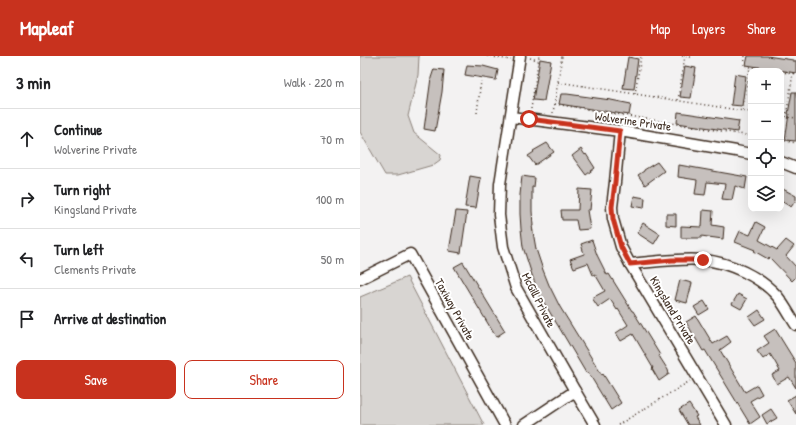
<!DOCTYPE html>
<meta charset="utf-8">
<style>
:root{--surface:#fff;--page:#f2f2f2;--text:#202124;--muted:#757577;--line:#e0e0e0;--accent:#c8321e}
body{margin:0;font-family:"Patrick Hand",sans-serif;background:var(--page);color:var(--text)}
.controls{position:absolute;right:12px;top:12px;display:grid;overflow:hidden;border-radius:8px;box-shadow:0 4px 16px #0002}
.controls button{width:36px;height:36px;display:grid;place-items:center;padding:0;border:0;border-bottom:1px solid var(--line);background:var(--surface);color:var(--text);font:20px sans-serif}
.stop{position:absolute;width:12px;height:12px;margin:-9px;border:3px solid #c8321e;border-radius:50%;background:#fff}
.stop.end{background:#c8321e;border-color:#fff;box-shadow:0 1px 4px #0008}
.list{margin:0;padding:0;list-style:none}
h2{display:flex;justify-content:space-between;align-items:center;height:52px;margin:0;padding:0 16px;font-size:17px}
h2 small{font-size:13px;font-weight:400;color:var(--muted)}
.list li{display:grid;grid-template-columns:26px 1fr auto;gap:12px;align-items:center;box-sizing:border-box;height:60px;padding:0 16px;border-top:1px solid var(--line)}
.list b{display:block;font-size:15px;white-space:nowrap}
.list p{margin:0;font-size:13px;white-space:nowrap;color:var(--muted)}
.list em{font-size:13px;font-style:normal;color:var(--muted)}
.actions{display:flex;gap:8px;padding:12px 16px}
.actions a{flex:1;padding:9px 0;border:1px solid var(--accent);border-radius:8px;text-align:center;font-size:14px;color:var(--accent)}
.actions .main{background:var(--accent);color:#fff}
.icon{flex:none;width:22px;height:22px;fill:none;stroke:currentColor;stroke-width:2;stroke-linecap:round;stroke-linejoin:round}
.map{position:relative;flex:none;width:436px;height:369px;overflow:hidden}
header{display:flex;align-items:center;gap:24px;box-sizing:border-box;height:56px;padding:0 20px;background:var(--accent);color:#fff}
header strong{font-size:19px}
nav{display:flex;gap:22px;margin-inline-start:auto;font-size:14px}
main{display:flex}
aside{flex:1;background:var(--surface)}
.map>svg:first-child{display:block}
.green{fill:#d8d5d2;stroke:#8a8078}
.building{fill:#c6c0bd;stroke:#3b2a1e}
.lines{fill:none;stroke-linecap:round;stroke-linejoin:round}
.street-casing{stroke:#3b2a1e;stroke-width:13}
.path{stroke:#3b2a1e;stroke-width:1.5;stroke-dasharray:1 3;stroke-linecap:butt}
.street{stroke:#fff;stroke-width:10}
.route{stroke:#c8321e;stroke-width:5}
.labels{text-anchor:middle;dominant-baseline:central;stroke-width:4;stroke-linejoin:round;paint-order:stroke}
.street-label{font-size:12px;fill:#3b2a1e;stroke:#fff}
</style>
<header>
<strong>Mapleaf</strong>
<nav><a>Map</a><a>Layers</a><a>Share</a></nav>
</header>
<main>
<aside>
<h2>3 min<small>Walk · 220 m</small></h2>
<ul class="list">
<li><svg class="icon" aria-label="ahead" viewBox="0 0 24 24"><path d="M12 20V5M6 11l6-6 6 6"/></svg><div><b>Continue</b><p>Wolverine Private</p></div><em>70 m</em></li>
<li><svg class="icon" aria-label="right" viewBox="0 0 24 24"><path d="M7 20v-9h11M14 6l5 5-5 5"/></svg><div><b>Turn right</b><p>Kingsland Private</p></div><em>100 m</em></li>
<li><svg class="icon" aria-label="left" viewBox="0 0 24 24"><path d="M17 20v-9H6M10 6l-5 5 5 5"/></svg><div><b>Turn left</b><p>Clements Private</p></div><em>50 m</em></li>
<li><svg class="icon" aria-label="arrive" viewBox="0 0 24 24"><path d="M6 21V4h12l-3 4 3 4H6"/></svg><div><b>Arrive at destination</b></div></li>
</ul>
<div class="actions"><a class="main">Save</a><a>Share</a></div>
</aside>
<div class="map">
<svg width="436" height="369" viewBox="0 0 436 369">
<rect width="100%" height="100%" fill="#f3f2f2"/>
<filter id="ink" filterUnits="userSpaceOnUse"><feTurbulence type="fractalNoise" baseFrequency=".025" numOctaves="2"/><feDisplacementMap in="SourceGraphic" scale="8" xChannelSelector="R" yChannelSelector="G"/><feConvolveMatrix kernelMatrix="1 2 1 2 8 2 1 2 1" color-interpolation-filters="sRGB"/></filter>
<g filter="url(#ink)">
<g class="green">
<path d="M0 0H59L58 19 48 60 54 77 81 99 80 104 73 109 38 119H25L0 76Z"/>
<path d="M47 221 124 369H0V241Z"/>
</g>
<g class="building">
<path d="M388 0H407L433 4V5H436V17L386 9Z"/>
<path d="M268 1 278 3 274 33 263 32Z"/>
<path d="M180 3 191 5 184 45 173 44Z"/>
<path d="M107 9 123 10 138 14 136 24 105 19Z"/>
<path d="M325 10 336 12 331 42 320 41Z"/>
<path d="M74 13 84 14 82 36 75 75 64 73 71 22Z"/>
<path d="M375 18 386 20 382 50 371 49Z"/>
<path d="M432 36H436V85L425 84 429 58H428Z"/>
<path d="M201 38H207L251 44 271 48 269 59 199 48Z"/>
<path d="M318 56 379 65 377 76 317 67Z"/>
<path d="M187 87 194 96 175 109 168 100 174 96 173 95Z"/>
<path d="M221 93 225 99 226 98 235 112 226 119 212 100Z"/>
<path d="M297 106 304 115 285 129 278 119 284 115V114Z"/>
<path d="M319 109 387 121 385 133 375 130 372 144 362 143 365 128 347 126 345 139 335 138 337 124 318 121Z"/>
<path d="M110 120 121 122 116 152 105 151Z"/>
<path d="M162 120 175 122 174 131H172V155L173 170H172L176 193 183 214 189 229 200 251 242 319 243 318 261 347 251 354 228 316 226 317 200 273 180 240 173 222 163 191 161 173 160 158V139Z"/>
<path d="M421 132 436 140V144L431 151 421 145Z"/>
<path d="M219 133 232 134 230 154H227L230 173 218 174 216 164H202L201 154H218Z"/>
<path d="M274 140 285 142 284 152 272 150Z"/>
<path d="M343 154 353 155 352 169 364 171 363 183 341 180V182H321V170L342 171Z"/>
<path d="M96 155 107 156 101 197 89 195Z"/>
<path d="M306 158H316V170L306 169Z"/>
<path d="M396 166 405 171 399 184 417 194 426 184 434 190 426 200 436 211V221L432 225 409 201 408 203 394 195 395 194 375 186 380 175 390 179Z"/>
<path d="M283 167 300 178 294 188 277 177Z"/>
<path d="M232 184 237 199 247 219 249 218 272 255H273L300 299 299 300 308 314 309 318 299 325 292 313 293 312 273 278 261 285 256 277 268 269 258 253 257 254 250 243 238 251 232 242 245 235 235 218 233 219 228 207 214 212 210 203 224 198 221 188Z"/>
<path d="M103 206 145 275 136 281 94 211Z"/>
<path d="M320 224 332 227 327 247 315 244Z"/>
<path d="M378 238 387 243 381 253 372 248Z"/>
<path d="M344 245 349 253 339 259 334 251Z"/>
<path d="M399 254 405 263 395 269 389 261Z"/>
<path d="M336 260 353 288 367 280 371 286 360 294 385 336 397 329 402 338 390 345 400 361 390 368 345 294 343 295 326 266Z"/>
<path d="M415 273 436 307V332L429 321 417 328 412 319 420 315 415 306 410 298 403 303 397 295 409 287 404 280Z"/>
<path d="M436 339V358L427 344Z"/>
<path d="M329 348 337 360 335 361 340 369H328L319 354Z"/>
<path d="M411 353 417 362 407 368 402 359Z"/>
</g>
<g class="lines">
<g class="street-casing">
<g id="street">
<path d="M160 0 140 128 139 159 143 191 156 232 215 335 235 369"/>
<path d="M151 61 260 75 376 95 391 98"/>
<path d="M260 75 255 126 252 151 253 163 261 191 270 208 366 369"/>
<path d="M421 106 436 112"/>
<path d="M270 208C294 206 320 202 343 204 369 206 401 221 418 241 425 250 430 260 436 269"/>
<path d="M0 223 50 198 145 369"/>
<path d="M164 369 215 335"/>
</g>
</g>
<g class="path">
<path d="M127 0 151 4"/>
<path d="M322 0 331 1V0"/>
<path d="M385 0 384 10 417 15"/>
<path d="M170 2 178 4"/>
<path d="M421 16 436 18"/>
<path d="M198 26 391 56"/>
<path d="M275 38 281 0"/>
<path d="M318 44 325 0"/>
<path d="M195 48 391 80"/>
<path d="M171 53 179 0"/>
<path d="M383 54 390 11"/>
<path d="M117 57 121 25"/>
<path d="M193 57 202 0"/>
<path d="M421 60 436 62"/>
<path d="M426 61 433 17"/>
<path d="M421 84 436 87"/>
<path d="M258 369 330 325"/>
</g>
<use href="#street" class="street"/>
</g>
</g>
<g class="lines" filter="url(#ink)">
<path class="route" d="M169 63 260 75 255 126 252 151 253 163 261 191 270 208 312 204H343"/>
</g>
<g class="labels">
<g class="street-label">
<text transform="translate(273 65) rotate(8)">Wolverine Private</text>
<text transform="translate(179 244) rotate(63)">McGill Private</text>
<text transform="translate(95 253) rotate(61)">Taxiway Private</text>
<text transform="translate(313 254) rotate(59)">Kingsland Private</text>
</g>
</g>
</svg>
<div class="controls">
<button>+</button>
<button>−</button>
<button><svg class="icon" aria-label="locate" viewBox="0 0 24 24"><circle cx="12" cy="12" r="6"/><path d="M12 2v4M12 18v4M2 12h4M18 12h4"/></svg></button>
<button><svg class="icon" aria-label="layers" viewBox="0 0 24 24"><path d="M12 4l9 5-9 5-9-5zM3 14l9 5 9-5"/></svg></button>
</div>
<div class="stop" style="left:169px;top:63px"></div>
<div class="stop end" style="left:343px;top:204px"></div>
</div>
</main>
